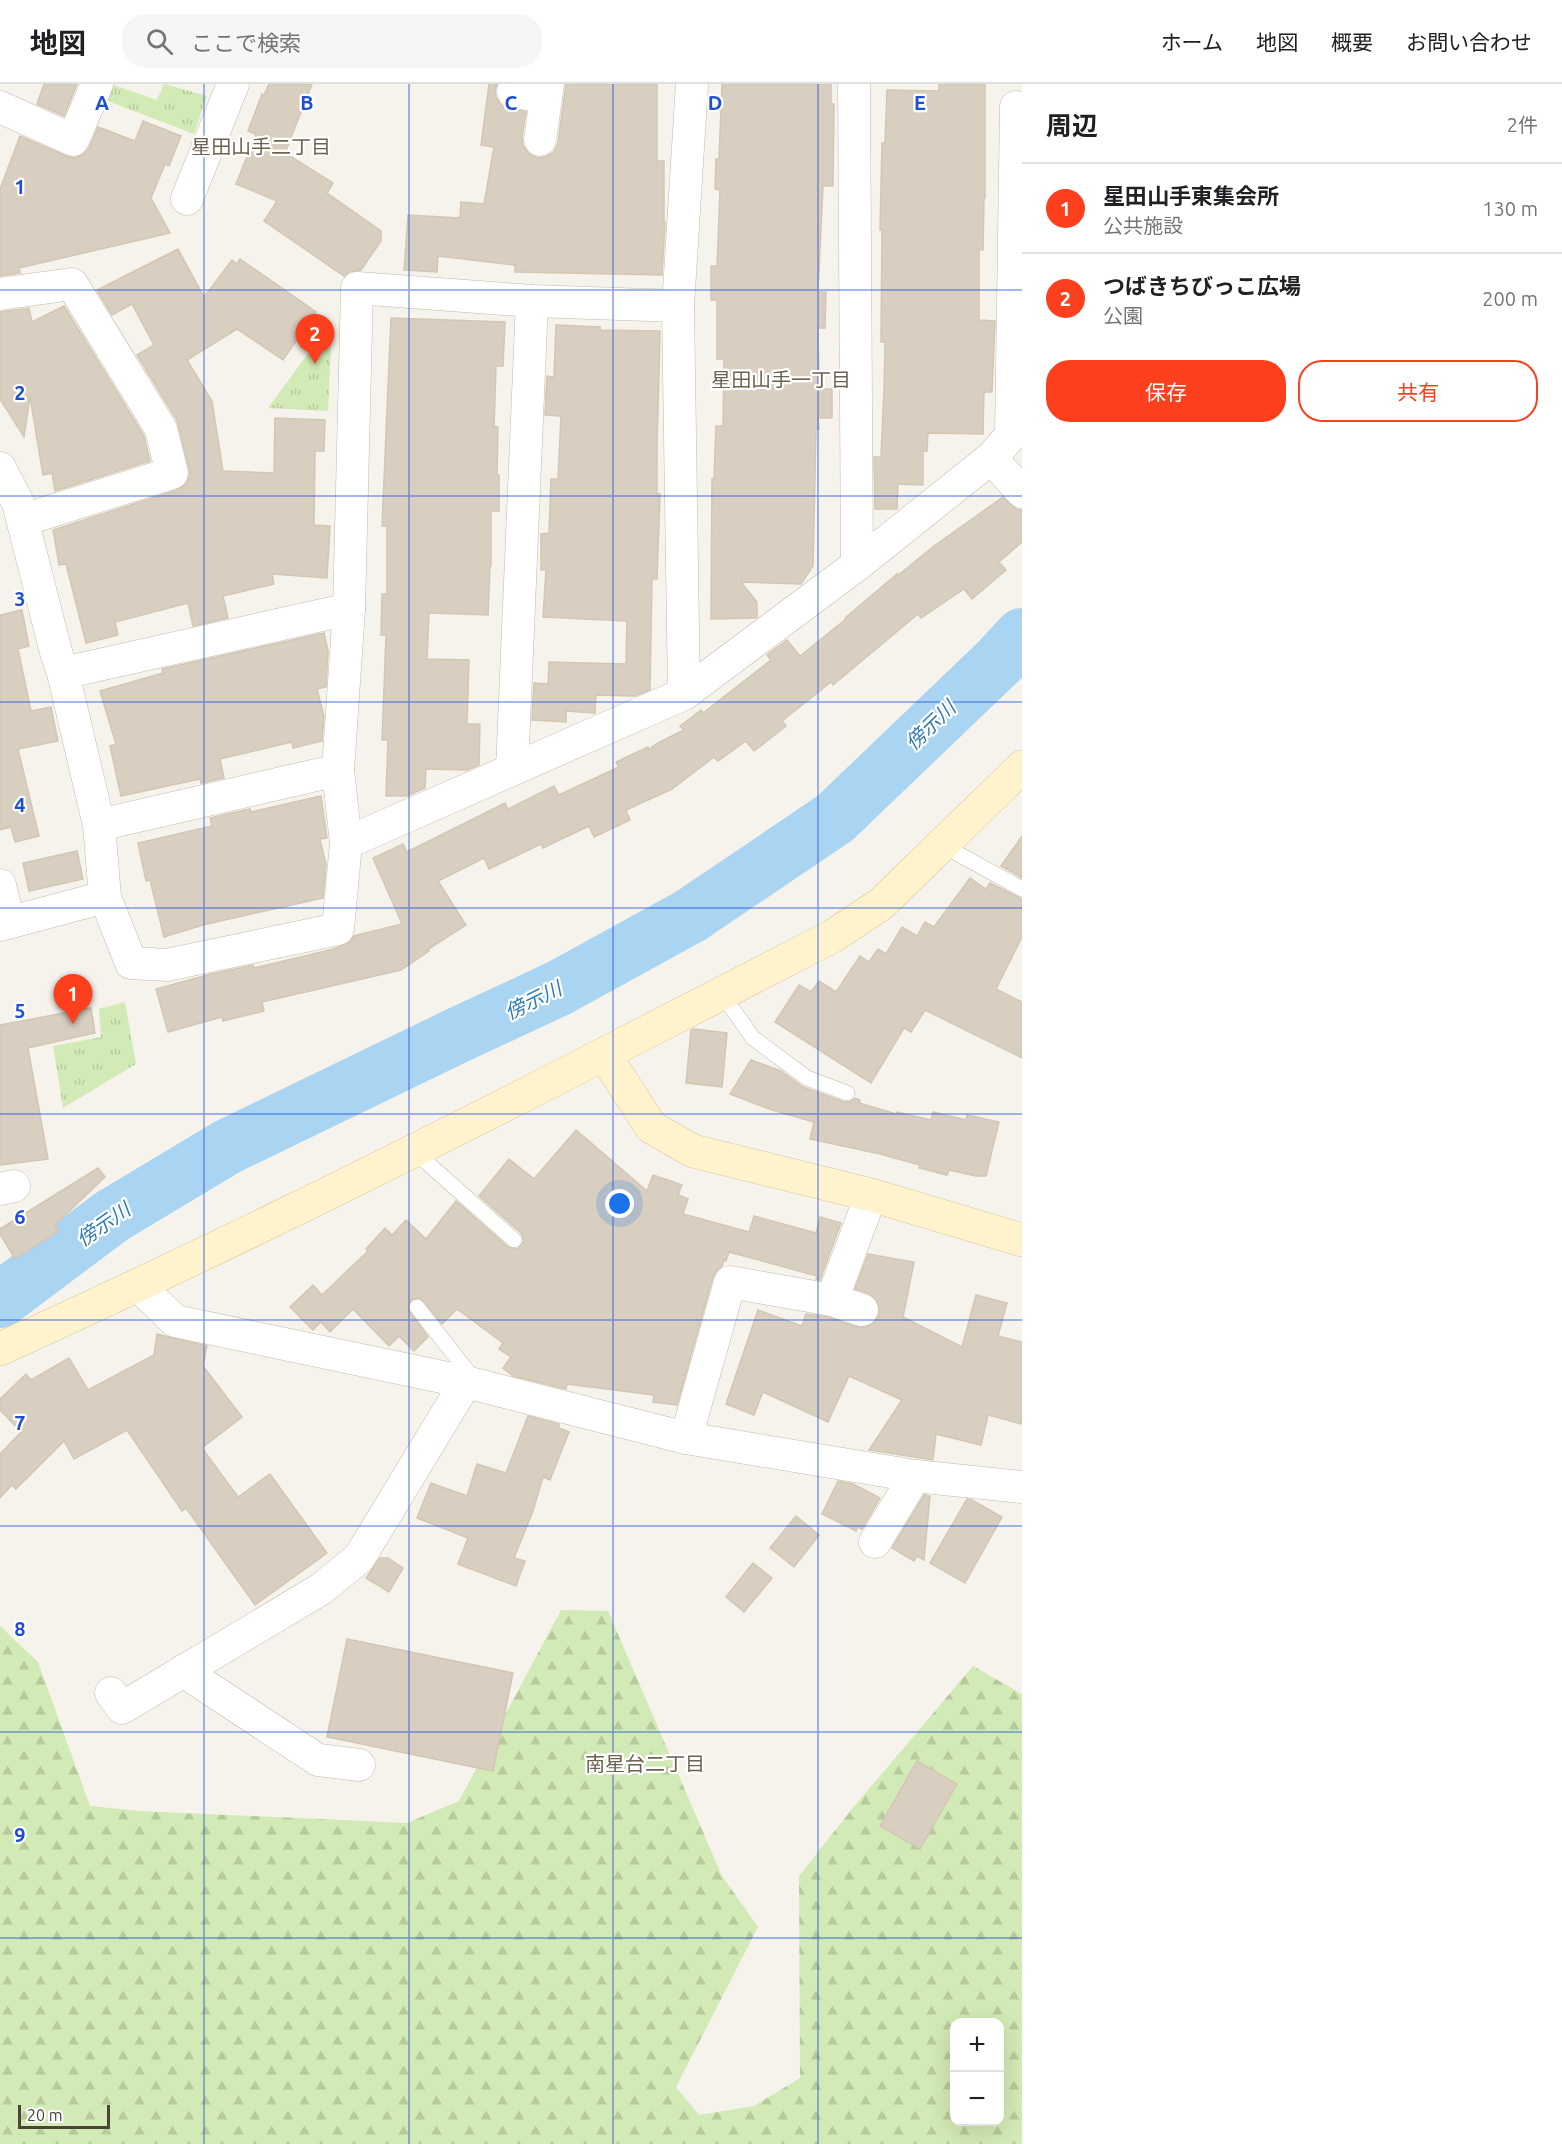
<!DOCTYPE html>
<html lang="ja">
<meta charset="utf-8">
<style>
:root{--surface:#fff;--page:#f6f6f6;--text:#202124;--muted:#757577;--line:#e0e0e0;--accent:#fc3f1d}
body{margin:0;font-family:Ubuntu,"Noto Sans JP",sans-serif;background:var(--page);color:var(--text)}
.controls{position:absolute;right:18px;bottom:18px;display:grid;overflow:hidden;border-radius:12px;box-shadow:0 6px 24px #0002}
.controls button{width:54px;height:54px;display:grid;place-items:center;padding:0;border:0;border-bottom:2px solid var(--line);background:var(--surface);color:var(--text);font:30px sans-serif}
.scale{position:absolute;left:18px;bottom:15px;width:92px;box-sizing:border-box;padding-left:6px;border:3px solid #4b4439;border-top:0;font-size:16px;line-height:21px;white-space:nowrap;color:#4b4439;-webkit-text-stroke:4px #fff;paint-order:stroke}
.you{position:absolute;left:620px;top:1120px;width:21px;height:21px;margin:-15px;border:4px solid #fff;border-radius:50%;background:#1a73e8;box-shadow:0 0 0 9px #1a73e833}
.badge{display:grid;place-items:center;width:39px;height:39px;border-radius:50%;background:var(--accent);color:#fff;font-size:20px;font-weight:700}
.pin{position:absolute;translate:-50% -50px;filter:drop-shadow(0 2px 3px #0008)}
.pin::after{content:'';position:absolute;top:32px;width:21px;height:18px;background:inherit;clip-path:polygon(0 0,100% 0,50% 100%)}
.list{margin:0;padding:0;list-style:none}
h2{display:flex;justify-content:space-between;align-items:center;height:78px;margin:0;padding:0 24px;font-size:26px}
h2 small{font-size:20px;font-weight:400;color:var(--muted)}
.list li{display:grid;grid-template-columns:39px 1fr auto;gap:18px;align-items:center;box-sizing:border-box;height:90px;padding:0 24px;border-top:2px solid var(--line)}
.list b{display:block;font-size:22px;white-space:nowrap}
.list p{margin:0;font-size:20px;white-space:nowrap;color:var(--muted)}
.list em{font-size:20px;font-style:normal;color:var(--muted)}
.actions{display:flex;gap:12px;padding:18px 24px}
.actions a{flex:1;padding:14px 0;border:2px solid var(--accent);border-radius:24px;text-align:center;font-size:21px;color:var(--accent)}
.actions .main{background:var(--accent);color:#fff}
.icon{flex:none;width:33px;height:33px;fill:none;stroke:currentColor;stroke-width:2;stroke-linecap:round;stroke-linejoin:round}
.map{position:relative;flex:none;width:1022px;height:2060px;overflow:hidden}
header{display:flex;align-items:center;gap:36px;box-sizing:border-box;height:84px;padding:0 30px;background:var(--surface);border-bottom:2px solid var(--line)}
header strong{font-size:28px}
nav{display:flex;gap:33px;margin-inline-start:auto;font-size:21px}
.search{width:420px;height:54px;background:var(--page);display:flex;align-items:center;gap:15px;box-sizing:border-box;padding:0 21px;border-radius:24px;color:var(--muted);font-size:22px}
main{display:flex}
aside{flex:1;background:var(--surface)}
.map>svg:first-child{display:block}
.forest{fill:url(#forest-firs);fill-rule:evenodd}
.park{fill:url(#park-tufts)}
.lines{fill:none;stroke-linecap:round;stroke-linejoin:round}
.river{stroke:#a9d4f2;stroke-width:56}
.building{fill:#d8cfc1;stroke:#d3c7b4;stroke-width:1.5}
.lane-casing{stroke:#c2bbae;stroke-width:16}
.street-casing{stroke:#c2bbae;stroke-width:33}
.secondary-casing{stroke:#d6c79b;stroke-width:34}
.lane{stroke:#fff;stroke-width:15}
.street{stroke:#fff;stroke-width:32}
.secondary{stroke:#fff3cd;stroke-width:33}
.grid{fill:none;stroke:#1d4ed8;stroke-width:1.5;stroke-opacity:0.55}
.labels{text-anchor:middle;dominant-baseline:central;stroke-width:4.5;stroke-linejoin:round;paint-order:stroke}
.neighbourhood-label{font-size:20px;fill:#6e6250;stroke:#fff}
.water-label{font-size:20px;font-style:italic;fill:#2e7ab2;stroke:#fff}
.grid-label{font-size:20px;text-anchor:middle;font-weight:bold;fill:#1d4ed8;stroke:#fff;stroke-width:4.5;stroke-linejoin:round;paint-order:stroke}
</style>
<header>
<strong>地図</strong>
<div class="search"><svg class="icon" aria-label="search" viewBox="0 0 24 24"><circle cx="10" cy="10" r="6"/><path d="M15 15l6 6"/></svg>ここで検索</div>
<nav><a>ホーム</a><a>地図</a><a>概要</a><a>お問い合わせ</a></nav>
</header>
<main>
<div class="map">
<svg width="1022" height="2060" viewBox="0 0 1022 2060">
<defs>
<pattern id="forest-firs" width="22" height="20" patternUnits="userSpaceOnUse" patternTransform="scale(1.5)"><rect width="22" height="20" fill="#d2eab5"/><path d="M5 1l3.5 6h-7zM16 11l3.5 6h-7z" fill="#b6ca9c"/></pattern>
<pattern id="park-tufts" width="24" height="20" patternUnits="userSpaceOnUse" patternTransform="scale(1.5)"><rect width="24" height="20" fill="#d2eab5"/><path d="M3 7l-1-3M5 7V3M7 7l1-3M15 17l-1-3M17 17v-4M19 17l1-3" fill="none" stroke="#b6ca9c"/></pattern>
</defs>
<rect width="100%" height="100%" fill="#f6f3ec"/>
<path class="forest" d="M561 1526 608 1527 722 1792 758 1843 676 2003 699 2031 754 2022 800 1994 799 1792 852 1725 973 1582 1022 1610V2060H0V1542L38 1578 90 1722 140 1727 407 1739 459 1717ZM954 1938H999V2038H954Z"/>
<g class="park">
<path d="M111 0 157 16 164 0 207 12 194 50 105 16Z"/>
<path d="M332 237 328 327 268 324Z"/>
<path d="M125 918 136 980 63 1024 53 962 101 953 99 925Z"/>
</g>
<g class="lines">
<path class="river" d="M0 1216 112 1132 227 1063 456 952 559 904 690 832 835 734 999 577 1022 552"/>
</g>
<g class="building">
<path d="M44 0H77L64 32 37 20Z"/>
<path d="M269 0H312L285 69 333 99 327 109 381 147V157L361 186 349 188 344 192 264 137 277 117 236 100 256 50 248 47 262 10 264 11Z"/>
<path d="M489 0H497L495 6 496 14 502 22 526 28 522 53 523 62 529 70 538 74 546 73 554 68 558 59 566 0H657V77H664V138H665L662 191 515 188V181L438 172 437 188 404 186 408 131 460 134 461 118 484 120 494 63 481 61Z"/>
<path d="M722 0H831V20H834L833 102H823L818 208H826L825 244H818L819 305H832V334H818L819 345H816L813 482 801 500 741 498 757 518V533L755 534 711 535 712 395H714L716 342H723L724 275H717V216H711V182H717L720 106 715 105 716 75H719Z"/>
<path d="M939 0H985V114H984L983 166H979V236L995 237 992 308H984L983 350 928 349 927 367H923V401L898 400 897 425H875L874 373H881L884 306 885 258H881L882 146H880L882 59H885L887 6 939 7Z"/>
<path d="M143 37 181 52 169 82 165 80 151 114 170 149 19 184 20 189 0 192V105L20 52 66 72 75 74 84 70 89 64 98 43 135 57Z"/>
<path d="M178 165 204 213 232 176 237 180 240 175 316 228 283 276 237 245 187 276 212 317 223 387 274 389 275 334 325 336 324 367H315L314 441 330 442 327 494 272 490 274 500 223 512 228 534 193 542 188 519 115 538 118 551 86 559 66 480 59 481 53 446 177 406 185 401 189 393V385L177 336 137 271 154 261 132 220 112 231 97 206Z"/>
<path d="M64 222 144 352 150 377 55 407 52 389 43 391 30 313 24 353 0 315V228L29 224 32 238Z"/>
<path d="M391 234 505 238 503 282H496L494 342 498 343 497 391H499V427H491V482H490L488 531 429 529 427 575 469 576 467 640H480L479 681 467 686 426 685 425 704 407 712H386L388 656H382L386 551H381L382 510H387V442H382Z"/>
<path d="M556 241 600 243V246L660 247 657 364V410H660L657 495H652L650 606 635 612 596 611 595 629 566 627V638L532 636 534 599 548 600 549 578 626 580 627 537 543 533 546 486H541V450L549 449 551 395H558L561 332 545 331 547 292 554 293Z"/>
<path d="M1003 413 1016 425 1022 426V458L999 478 1006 486 972 515 964 505 921 534 918 530 833 601 831 598 782 637 786 642 754 667 746 657 718 677 714 673 672 705 626 726 630 736 594 753 589 742 543 764 541 760 489 785 484 774 438 797 466 841 427 866 429 867 401 886 262 918 264 927 223 937 222 933 168 948 156 905 211 890 253 881 254 884 334 865 351 857 354 852 402 840 373 774 403 760 407 768 505 719 508 725 554 702 559 711 619 683 616 678 648 663V666L658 659 684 646 680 642 701 626 703 629 771 576 767 571 787 556 800 572 846 535 845 534 897 490 896 493 934 462Z"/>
<path d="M22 526 29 562 18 565 31 627 51 623 58 657 18 665 39 752 15 758 11 743 0 746V531Z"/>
<path d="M324 549 328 567 326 603 317 605 324 632 322 657 293 664 292 658 220 675 224 694 201 699 200 695 121 712 110 662 116 660 100 607 163 589 162 585Z"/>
<path d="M321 712 327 754 320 755 326 781 323 814 203 841 164 853 150 796 146 797 138 759 212 742 210 734 250 725 251 728Z"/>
<path d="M1022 752V794L1001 782Z"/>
<path d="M77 767 83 795 29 807 23 779Z"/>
<path d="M970 794 986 805 990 799 1022 815V853L996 905 1022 918V974L925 926 911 948 904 944 871 999 775 938 799 901 811 908 819 897 836 908 860 872 869 878 878 865 886 870 902 843 917 852 925 838 934 843Z"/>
<path d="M91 924 95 949 28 964 48 1075 0 1081V941Z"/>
<path d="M694 945 727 949 722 1003 686 999 691 946Z"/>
<path d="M751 976 781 987 803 1003 844 1018H849L855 1014 860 1016 859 1019 896 1030 897 1028 931 1036 933 1028 966 1036 967 1031 999 1038 986 1092H976L949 1086 947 1091 919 1084 920 1081 880 1070 810 1055 814 1038 772 1026 730 1010Z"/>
<path d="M576 1046 647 1107 653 1091 682 1101 678 1111 688 1115 683 1130 749 1148 754 1132 816 1149 820 1133 841 1139 820 1196 816 1195 817 1192 729 1168 726 1177 724 1176 722 1182 717 1186 713 1193 677 1321 653 1318 654 1311 567 1300 566 1305 513 1292 503 1284 511 1273 499 1265 503 1259 457 1225 442 1240 420 1214 411 1216 408 1225 428 1253 414 1267 399 1252 389 1262 353 1225 330 1248 321 1238 313 1246 290 1223 313 1201 322 1211 368 1167 366 1165 385 1144 392 1151 406 1136 426 1155 456 1117 508 1163 518 1165 524 1157 521 1149 479 1112 509 1075 534 1095Z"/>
<path d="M98 1084 105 1093 55 1141 59 1147 15 1175 0 1150V1145Z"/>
<path d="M868 1170 914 1178 903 1233 962 1263 976 1211 1007 1219 998 1252 1022 1258V1340L988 1331 981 1361 936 1350 933 1376 869 1366 902 1316 849 1292 828 1338 763 1308 754 1331 726 1320 758 1226 802 1242 806 1230 828 1233 857 1243H866L874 1239 879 1231V1222L876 1215 868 1209 855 1205Z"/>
<path d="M157 1250 207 1262 203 1282 242 1333 202 1364 238 1413 270 1390 327 1469 255 1521 186 1424 182 1427 127 1346 74 1375 64 1357 16 1405 12 1401 0 1414V1370L21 1348 0 1326V1315L26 1290 31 1296 69 1274 88 1306 154 1271Z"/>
<path d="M528 1332 559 1340V1344L569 1348 550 1396 543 1393 533 1427 514 1474 525 1477 516 1502 458 1480 468 1454 417 1434 431 1399 467 1412 477 1380 506 1389Z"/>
<path d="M838 1397 853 1400 880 1414 862 1445 858 1443 856 1447 822 1430Z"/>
<path d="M924 1411 930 1412 924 1476 917 1472 914 1477 892 1464Z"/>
<path d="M967 1415 972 1416 1002 1433 965 1499 930 1479Z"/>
<path d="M796 1432 819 1451 794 1483 770 1464Z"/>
<path d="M380 1474H388L403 1484 389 1508 366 1494Z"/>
<path d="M753 1479 772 1494 744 1528 726 1513Z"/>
<path d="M347 1555 513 1589 493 1687 327 1653Z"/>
<path d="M917 1677 957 1700 920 1765 880 1742Z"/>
</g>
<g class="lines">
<g class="lane-casing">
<g id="lane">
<path d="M942 761 1022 805"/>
<path d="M722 910 753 954 807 994 847 1009"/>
<path d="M415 1068 514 1156"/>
<path d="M417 1223 475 1297"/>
</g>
</g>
<g class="street-casing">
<g id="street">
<path d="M854 0 857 481"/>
<path d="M513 8 546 13"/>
<path d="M0 23 73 56 97 0"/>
<path d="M540 56 548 0"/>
<path d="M187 115 233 0"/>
<path d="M0 210 72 200 161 345 172 389 23 436"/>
<path d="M678 222 684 610"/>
<path d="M1011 351 1016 23"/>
<path d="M991 374 1022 408"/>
<path d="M0 384 18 419 56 568 63 589"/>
<path d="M349 525 338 686 346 759 338 845 167 881 131 879 105 813 99 741 63 589Z"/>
<path d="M349 525 357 204 532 217 678 222 692 0"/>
<path d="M512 686 532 217"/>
<path d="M99 741 338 686"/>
<path d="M346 759 684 610 857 481 991 374 1022 339"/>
<path d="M0 801 9 838"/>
<path d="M0 841 105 813"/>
<path d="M0 1105 14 1102"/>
<path d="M139 1202 175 1237 466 1298 686 1354 915 1392 1022 1403"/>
<path d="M832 1216 862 1226"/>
<path d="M686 1354 730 1198 832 1216 871 1111"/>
<path d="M875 1458 915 1392"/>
<path d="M183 1587 318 1676 359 1681"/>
<path d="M111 1609 122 1624 321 1505 359 1474 466 1298"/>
</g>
</g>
<g class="secondary-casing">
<g id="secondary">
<path d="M1022 683 881 820 833 852 604 970 651 1043 693 1067 871 1111 1022 1156"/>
<path d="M0 1265C204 1172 405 1073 604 970"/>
</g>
</g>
<use href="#lane" class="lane"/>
<use href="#street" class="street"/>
<use href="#secondary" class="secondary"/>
</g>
<path class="grid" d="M204 0V2060M409 0V2060M613 0V2060M818 0V2060M0 206H1022M0 412H1022M0 618H1022M0 824H1022M0 1030H1022M0 1236H1022M0 1442H1022M0 1648H1022M0 1854H1022"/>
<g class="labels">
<g class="neighbourhood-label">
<text x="261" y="62">星田山手二丁目</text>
<text x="781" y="295">星田山手一丁目</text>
<text x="645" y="1679">南星台二丁目</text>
</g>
<g class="water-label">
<text transform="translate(930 641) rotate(-44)">傍示川</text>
<text transform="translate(533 916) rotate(-26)">傍示川</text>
<text transform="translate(103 1140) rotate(-35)">傍示川</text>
</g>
</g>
<g class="grid-label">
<text x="102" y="26">A</text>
<text x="307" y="26">B</text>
<text x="511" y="26">C</text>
<text x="715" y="26">D</text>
<text x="920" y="26">E</text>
<text x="20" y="110">1</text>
<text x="20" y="316">2</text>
<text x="20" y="522">3</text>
<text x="20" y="728">4</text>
<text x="20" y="934">5</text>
<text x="20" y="1140">6</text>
<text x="20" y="1346">7</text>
<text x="20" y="1552">8</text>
<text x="20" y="1758">9</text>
</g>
</svg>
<div class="controls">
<button>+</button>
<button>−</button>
</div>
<div class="scale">20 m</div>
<div class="you"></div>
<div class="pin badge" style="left:73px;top:940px">1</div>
<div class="pin badge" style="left:315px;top:280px">2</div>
</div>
<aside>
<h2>周辺<small>2件</small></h2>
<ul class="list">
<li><span class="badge">1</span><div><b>星田山手東集会所</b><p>公共施設</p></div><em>130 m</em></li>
<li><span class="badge">2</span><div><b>つばきちびっこ広場</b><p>公園</p></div><em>200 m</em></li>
</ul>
<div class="actions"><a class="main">保存</a><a>共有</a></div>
</aside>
</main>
